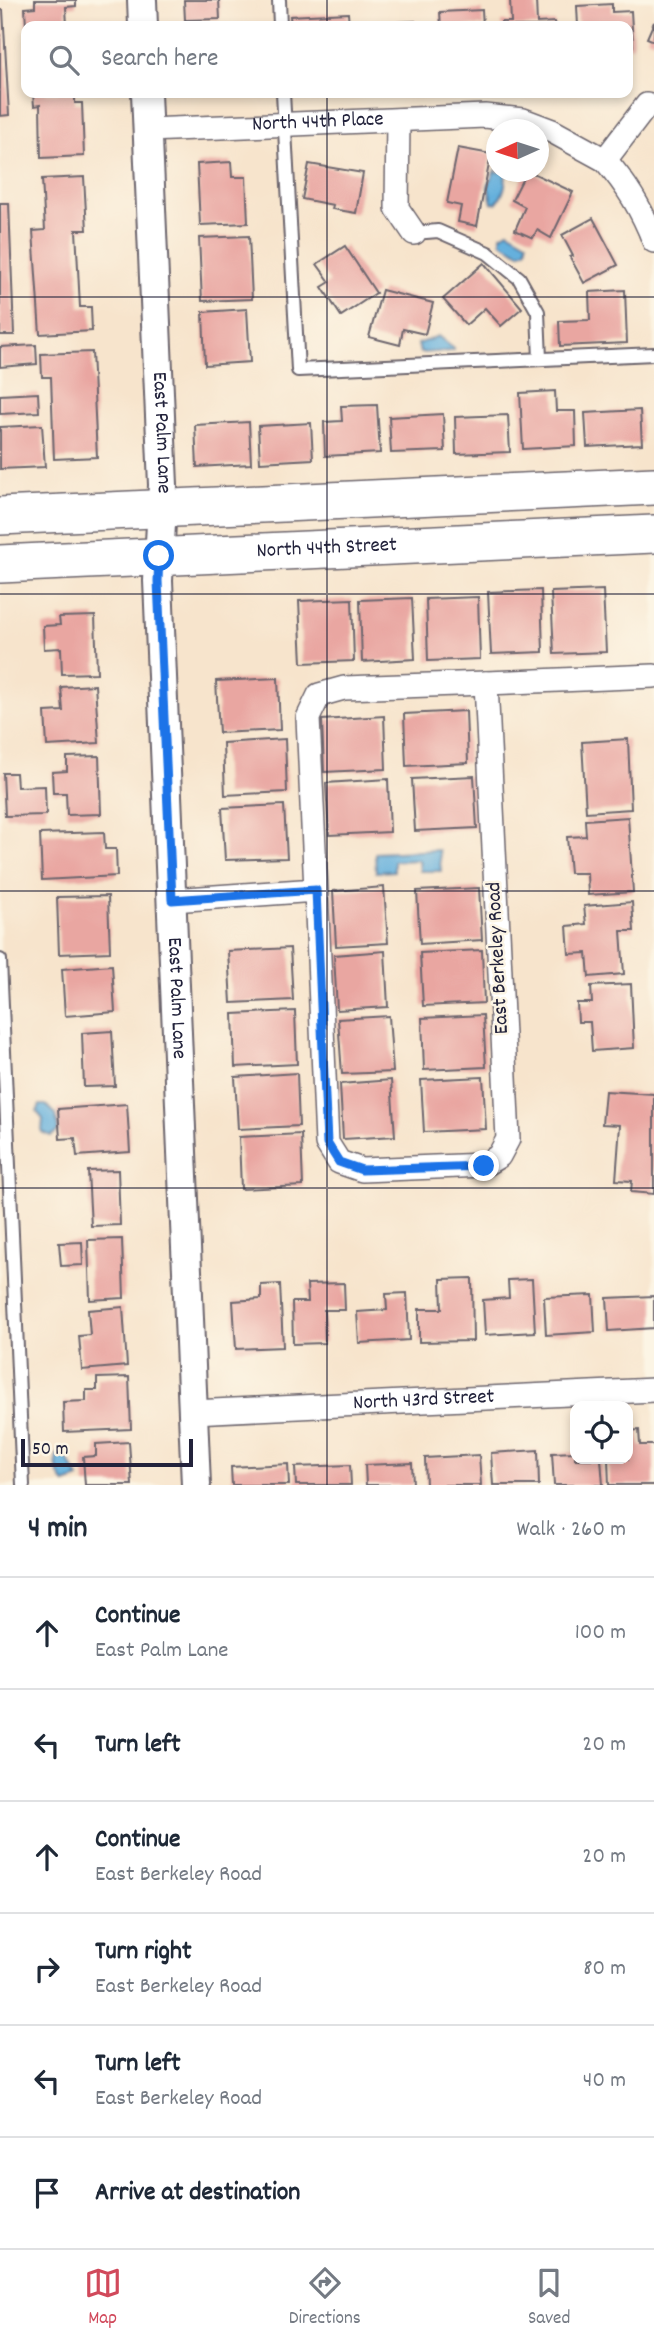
<!DOCTYPE html>
<meta charset="utf-8">
<style>
:root{--surface:#fff;--page:#f6f6f7;--text:#1f2937;--muted:#747a83;--line:#e0e1e3;--accent:#d1495b}
body{margin:0;font-family:Dekko,sans-serif;background:var(--page);color:var(--text)}
.controls{position:absolute;right:21px;bottom:21px;display:grid;overflow:hidden;border-radius:14px;box-shadow:0 4px 10px #0003}
.controls button{width:63px;height:63px;display:grid;place-items:center;padding:0;border:0;border-bottom:2px solid var(--line);background:var(--surface);color:var(--text);font:35px sans-serif}
.compass{position:absolute;left:486px;top:119px;width:63px;height:63px;border-radius:50%;background:var(--surface);box-shadow:0 4px 10px #0003;rotate:267deg}
.scale{position:absolute;left:21px;bottom:18px;width:172px;box-sizing:border-box;padding-left:7px;border:4px solid #22223b;border-top:0;font-size:19px;line-height:24px;white-space:nowrap;color:#22223b;-webkit-text-stroke:5px #fcf5e5;paint-order:stroke}
.stop{position:absolute;width:21px;height:21px;margin:-16px;border:5px solid #1a73e8;border-radius:50%;background:#fff}
.stop.end{background:#1a73e8;border-color:#fff;box-shadow:0 2px 7px #0008}
.list{margin:0;padding:0;list-style:none}
h2{display:flex;justify-content:space-between;align-items:center;height:91px;margin:0;padding:0 28px;font-size:30px}
h2 small{font-size:23px;font-weight:400;color:var(--muted)}
.list li{display:grid;grid-template-columns:46px 1fr auto;gap:21px;align-items:center;box-sizing:border-box;height:112px;padding:0 28px;border-top:2px solid var(--line)}
.list b{display:block;font-size:26px;white-space:nowrap}
.list p{margin:0;font-size:23px;white-space:nowrap;color:var(--muted)}
.list em{font-size:23px;font-style:normal;color:var(--muted)}
.icon{flex:none;width:38px;height:38px;fill:none;stroke:currentColor;stroke-width:2;stroke-linecap:round;stroke-linejoin:round}
.map{position:relative;flex:none;width:654px;height:1485px;overflow:hidden}
.search{position:absolute;background:var(--surface);box-shadow:0 4px 10px #0003;left:21px;right:21px;top:21px;height:77px;display:flex;align-items:center;gap:18px;box-sizing:border-box;padding:0 24px;border-radius:14px;color:var(--muted);font-size:26px}
.sheet{height:763px;background:var(--surface)}
nav{display:flex;justify-content:space-around;align-items:center;box-sizing:border-box;height:98px;border-top:2px solid var(--line);background:var(--surface);font-size:19px;color:var(--muted)}
nav a{display:grid;justify-items:center;gap:4px}
nav .on{color:var(--accent)}
.map>svg:first-child{display:block}
.water{fill:#65b0dd;stroke:#44698c;stroke-width:2}
.building{fill:#e9a6a1}
.lines{fill:none;stroke-linecap:round;stroke-linejoin:round}
.service-casing{stroke:#6d666e;stroke-width:16}
.minor-casing{stroke:#6d666e;stroke-width:26}
.tertiary-casing{stroke:#6d666e;stroke-width:32}
.primary-casing{stroke:#6d666e;stroke-width:40}
.service{stroke:#fff;stroke-width:12}
.minor{stroke:#fff;stroke-width:23}
.tertiary{stroke:#fff;stroke-width:28}
.primary{stroke:#fff;stroke-width:37}
.route{stroke:#1a73e8;stroke-width:9}
.grid{fill:none;stroke:#22223b;stroke-width:2;stroke-opacity:0.55}
.labels{text-anchor:middle;dominant-baseline:central;stroke-width:5;stroke-linejoin:round;paint-order:stroke}
.street-label{font-size:21px;fill:#22223b;stroke:#fcf5e5}
</style>
<div class="map">
<svg width="654" height="1485" viewBox="0 0 654 1485">
<rect width="100%" height="100%" fill="#fcf5e5"/>
<filter id="ink" filterUnits="userSpaceOnUse"><feTurbulence type="fractalNoise" baseFrequency=".0143" numOctaves="2"/><feDisplacementMap in="SourceGraphic" scale="14" xChannelSelector="R" yChannelSelector="G"/><feConvolveMatrix kernelMatrix="1 2 1 2 8 2 1 2 1" color-interpolation-filters="sRGB"/></filter>
<filter id="wash" filterUnits="userSpaceOnUse"><feTurbulence type="fractalNoise" baseFrequency=".00686" numOctaves="4" result="noise"/><feDisplacementMap in="SourceGraphic" scale="28" xChannelSelector="R" yChannelSelector="G"/><feGaussianBlur stdDeviation="1.57" result="paint"/><feColorMatrix in="noise" values="0 0 0 0 0 0 0 0 0 0 0 0 0 0 0 0 0 1.4 0 .05"/><feComposite in="paint" operator="in"/></filter>
<g filter="url(#wash)">
<rect width="100%" height="100%" fill="#f7e4cc"/>
<g class="water">
<path d="M496 168V172H505C507 182 504 195 496 203H492L488 186Z"/>
<path d="M508 231 527 242V249L520 253 501 242V235Z"/>
<path d="M438 336 454 349 452 351 420 353 418 344Z"/>
<path d="M439 850 441 871H420L419 860 394 861V871L376 872 375 853Z"/>
<path d="M40 1105H46L56 1114 58 1131 51 1136 42 1132 43 1119 37 1112Z"/>
<path d="M59 1452 64 1454 79 1478 65 1483C58 1477 53 1460 59 1452Z"/>
</g>
<g id="blocks">
<g class="building">
<path d="M35 0H76V6L66 7 67 26H26L25 8 35 7Z"/>
<path d="M184 0H219L220 19 185 20Z"/>
<path d="M510 0H536L537 23 555 22V26H501V22H511Z"/>
<path d="M612 4V12L631 11 633 46H628V26H578L577 6Z"/>
<path d="M0 10H3L9 115 0 116Z"/>
<path d="M482 10 483 26H441L440 12Z"/>
<path d="M348 13 349 26H291L290 16Z"/>
<path d="M415 21V26H357V24Z"/>
<path d="M654 22V41L647 38Z"/>
<path d="M33 93H75V103H82L84 156 41 158 40 105 34 106Z"/>
<path d="M458 148 491 154 477 226 458 222 461 206 447 203Z"/>
<path d="M231 162 232 177H246L248 223 200 225 197 164Z"/>
<path d="M309 164 363 173 356 213 332 209 333 205 302 199Z"/>
<path d="M526 172H531L573 192 551 238 537 230 533 238 515 230 525 207 512 200Z"/>
<path d="M84 177 87 230H76L80 307H91L92 331 40 334 33 231 45 230 42 179Z"/>
<path d="M0 203H9L14 335H0Z"/>
<path d="M593 218 618 265 584 283 570 257 573 256 562 235Z"/>
<path d="M249 236 252 299 202 301 199 238Z"/>
<path d="M345 246 376 293 341 316 322 287 330 282 317 264Z"/>
<path d="M484 263 522 308 501 326 485 308 466 325 443 299Z"/>
<path d="M382 290 433 303 425 334 403 329 400 345 369 337Z"/>
<path d="M625 290 627 343 560 346 559 321 590 320 589 292Z"/>
<path d="M247 309 250 362 205 365 203 312Z"/>
<path d="M36 345 37 364 0 367V347Z"/>
<path d="M92 352 97 457 54 459 51 377H42L41 354Z"/>
<path d="M555 391 556 411H575L576 446 523 449 520 393Z"/>
<path d="M38 393 39 412 0 414V395Z"/>
<path d="M377 405 380 453 325 456 324 422 342 421 341 406Z"/>
<path d="M640 410 642 444 587 447 585 413Z"/>
<path d="M443 414 445 451 391 453 389 417Z"/>
<path d="M508 415 510 452 456 454 455 417Z"/>
<path d="M249 422 251 464 197 467 195 425Z"/>
<path d="M311 423 313 459 260 462 258 426Z"/>
<path d="M42 425 45 467 0 469V427Z"/>
<path d="M541 590 543 652 491 654 488 592Z"/>
<path d="M603 590 606 652 554 654 551 592Z"/>
<path d="M478 597 480 659 428 661 426 599Z"/>
<path d="M412 598 415 659 362 662 360 600Z"/>
<path d="M352 599 354 661 302 663 299 601Z"/>
<path d="M95 616 97 673 62 674 61 648 44 649 43 626 60 625 59 617Z"/>
<path d="M278 678 280 730 219 733 216 681Z"/>
<path d="M95 685 99 743 47 746 45 712 63 711 61 687Z"/>
<path d="M466 711 468 763 406 766 404 714Z"/>
<path d="M384 716 386 769 324 772 322 720Z"/>
<path d="M285 739 287 792 225 795 223 743Z"/>
<path d="M628 739 631 809 586 812 582 742Z"/>
<path d="M99 756 101 814 67 815 66 793H53L52 772 67 771V757Z"/>
<path d="M3 773H16L17 787 45 786 46 815 5 816Z"/>
<path d="M474 776 477 828 415 831 412 779Z"/>
<path d="M388 779 390 832 329 835 326 783Z"/>
<path d="M284 805 287 858 225 860 222 808Z"/>
<path d="M628 817 633 892 588 895 587 873H570L567 837 586 836 585 820Z"/>
<path d="M104 832 105 849H116L117 876 42 880 40 834Z"/>
<path d="M384 887 388 943 336 946 333 891Z"/>
<path d="M479 888 482 940 420 944 417 891Z"/>
<path d="M108 896 110 952 59 954 57 897Z"/>
<path d="M632 902 634 931H621L624 974 589 977 587 953 569 954 567 926 586 924 584 906Z"/>
<path d="M290 948 293 1000 231 1003 228 951Z"/>
<path d="M482 950 484 1003 423 1006 420 953Z"/>
<path d="M385 951 388 1007 337 1010 334 955Z"/>
<path d="M112 965 115 1012 65 1016 62 969Z"/>
<path d="M631 984 634 1048 592 1051 590 1022H578L577 1003H592L591 986Z"/>
<path d="M295 1011 297 1064 235 1067 233 1014Z"/>
<path d="M483 1015 486 1067 424 1070 422 1018Z"/>
<path d="M389 1016 393 1072 342 1074 338 1019Z"/>
<path d="M112 1031 115 1086 84 1087 82 1033Z"/>
<path d="M297 1073 299 1126 238 1129 235 1077Z"/>
<path d="M483 1077 486 1129 424 1132 421 1080Z"/>
<path d="M391 1080 395 1136 343 1139 340 1084Z"/>
<path d="M605 1091 654 1094V1194L631 1192 632 1181 616 1180 620 1125 602 1124Z"/>
<path d="M127 1104 130 1152 77 1156 75 1138 60 1139 58 1109Z"/>
<path d="M301 1134 303 1186 241 1189 239 1137Z"/>
<path d="M118 1170 120 1225 91 1226 88 1171Z"/>
<path d="M122 1239 124 1298 90 1300 88 1240Z"/>
<path d="M82 1242 83 1265 61 1266 59 1243Z"/>
<path d="M472 1278 473 1341 419 1342V1309H442L441 1279Z"/>
<path d="M532 1279 535 1332 485 1335 483 1300 509 1298 508 1280Z"/>
<path d="M344 1283 345 1310H324L325 1343 293 1344 292 1302H308L307 1284Z"/>
<path d="M280 1284 283 1347 236 1349 233 1301 261 1299V1285Z"/>
<path d="M407 1293 409 1340 359 1343 357 1312 387 1310 386 1294Z"/>
<path d="M593 1295 595 1332 546 1335 544 1297Z"/>
<path d="M654 1296V1328L609 1331 607 1298Z"/>
<path d="M123 1307 127 1366 82 1370 79 1336 90 1335 88 1310Z"/>
<path d="M129 1377 131 1429 64 1432 63 1402 86 1401V1390H97V1378Z"/>
<path d="M639 1430 640 1445H654V1485H609L608 1459H628V1431Z"/>
<path d="M129 1442 132 1485H85L83 1457 96 1456V1444Z"/>
<path d="M538 1450 539 1485H493L491 1453Z"/>
<path d="M575 1452V1459H601L603 1485H554L552 1453Z"/>
<path d="M479 1455 481 1485H426L425 1458Z"/>
<path d="M412 1463 413 1485H366L365 1465Z"/>
<path d="M288 1464 289 1485H232L231 1467Z"/>
<path d="M350 1465 351 1485H296L295 1467Z"/>
</g>
</g>
</g>
<g filter="url(#ink)">
<use href="#blocks" fill-opacity="0" stroke="#6d666e" stroke-width="2"/>
<g class="lines">
<g class="service-casing">
<g id="service">
<path d="M279 0 280 26"/>
<path d="M283 93 298 370 654 354"/>
<path d="M414 233 438 231 488 253 519 278 538 312 540 359"/>
<path d="M0 960 23 1485"/>
</g>
</g>
<g class="minor-casing">
<g id="minor">
<path d="M647 105 605 160C627 185 642 209 654 241"/>
<path d="M398 120 397 208 414 233"/>
<path id="s1" d="M148 130 485 116 523 120 552 131 605 160"/>
<path d="M486 683 654 676"/>
<path d="M172 900 316 890 327 1143 339 1162 362 1170 484 1165 499 1156 508 1139 486 683 344 688 319 695 308 718 316 890"/>
<path id="s2" d="M193 1412 654 1390"/>
</g>
</g>
<g class="tertiary-casing">
<g id="tertiary">
<path d="M142 0 143 26"/>
<path id="s3" d="M146 93 163 485 158 581 196 1485"/>
</g>
</g>
<g class="primary-casing">
<g id="primary">
<path d="M0 516 654 486"/>
<path id="s4" d="M0 564 654 534"/>
</g>
</g>
<use href="#service" class="service"/>
<use href="#minor" class="minor"/>
<use href="#tertiary" class="tertiary"/>
<use href="#primary" class="primary"/>
</g>
</g>
<g class="lines" filter="url(#ink)">
<path class="route" d="M159 556 158 581 172 900 316 890 327 1143 339 1162 362 1170 484 1166"/>
</g>
<path class="grid" d="M327 0V26M327 93V1485M0 297H654M0 594H654M0 891H654M0 1188H654"/>
<g class="labels">
<g class="street-label">
<text stroke="none"><textPath href="#s1" startOffset="170">North 44th Place</textPath></text>
<text stroke="none"><textPath href="#s3" startOffset="340">East Palm Lane</textPath></text>
<text stroke="none"><textPath href="#s4" startOffset="327">North 44th Street</textPath></text>
<text transform="translate(499 958) rotate(-93)">East Berkeley Road</text>
<text stroke="none"><textPath href="#s3" startOffset="906">East Palm Lane</textPath></text>
<text stroke="none"><textPath href="#s2" startOffset="231">North 43rd Street</textPath></text>
</g>
</g>
</svg>
<div class="controls">
<button><svg class="icon" aria-label="locate" viewBox="0 0 24 24"><circle cx="12" cy="12" r="6"/><path d="M12 2v4M12 18v4M2 12h4M18 12h4"/></svg></button>
</div>
<svg class="compass" viewBox="-18 -18 36 36"><path d="M0-13l5 13h-10z" fill="#e53935"/><path d="M0 13l5-13h-10z" fill="#747a83"/></svg>
<div class="scale">50 m</div>
<div class="stop" style="left:159px;top:556px"></div>
<div class="stop end" style="left:484px;top:1166px"></div>
<div class="search"><svg class="icon" aria-label="search" viewBox="0 0 24 24"><circle cx="10" cy="10" r="6"/><path d="M15 15l6 6"/></svg>Search here</div>
</div>
<section class="sheet">
<h2>4 min<small>Walk · 260 m</small></h2>
<ul class="list">
<li><svg class="icon" aria-label="ahead" viewBox="0 0 24 24"><path d="M12 20V5M6 11l6-6 6 6"/></svg><div><b>Continue</b><p>East Palm Lane</p></div><em>100 m</em></li>
<li><svg class="icon" aria-label="left" viewBox="0 0 24 24"><path d="M17 20v-9H6M10 6l-5 5 5 5"/></svg><div><b>Turn left</b></div><em>20 m</em></li>
<li><svg class="icon" aria-label="ahead" viewBox="0 0 24 24"><path d="M12 20V5M6 11l6-6 6 6"/></svg><div><b>Continue</b><p>East Berkeley Road</p></div><em>20 m</em></li>
<li><svg class="icon" aria-label="right" viewBox="0 0 24 24"><path d="M7 20v-9h11M14 6l5 5-5 5"/></svg><div><b>Turn right</b><p>East Berkeley Road</p></div><em>80 m</em></li>
<li><svg class="icon" aria-label="left" viewBox="0 0 24 24"><path d="M17 20v-9H6M10 6l-5 5 5 5"/></svg><div><b>Turn left</b><p>East Berkeley Road</p></div><em>40 m</em></li>
<li><svg class="icon" aria-label="arrive" viewBox="0 0 24 24"><path d="M6 21V4h12l-3 4 3 4H6"/></svg><div><b>Arrive at destination</b></div></li>
</ul>
</section>
<nav>
<a class="on"><svg class="icon" aria-label="map" viewBox="0 0 24 24"><path d="M3 6l6-2 6 2 6-2v14l-6 2-6-2-6 2zM9 4v14M15 6v14"/></svg>Map</a>
<a><svg class="icon" aria-label="directions" viewBox="0 0 24 24"><path d="M12 3l9 9-9 9-9-9zM9 14v-3h6M13 9l2 2-2 2"/></svg>Directions</a>
<a><svg class="icon" aria-label="saved" viewBox="0 0 24 24"><path d="M7 4h10v16l-5-4-5 4z"/></svg>Saved</a>
</nav>
